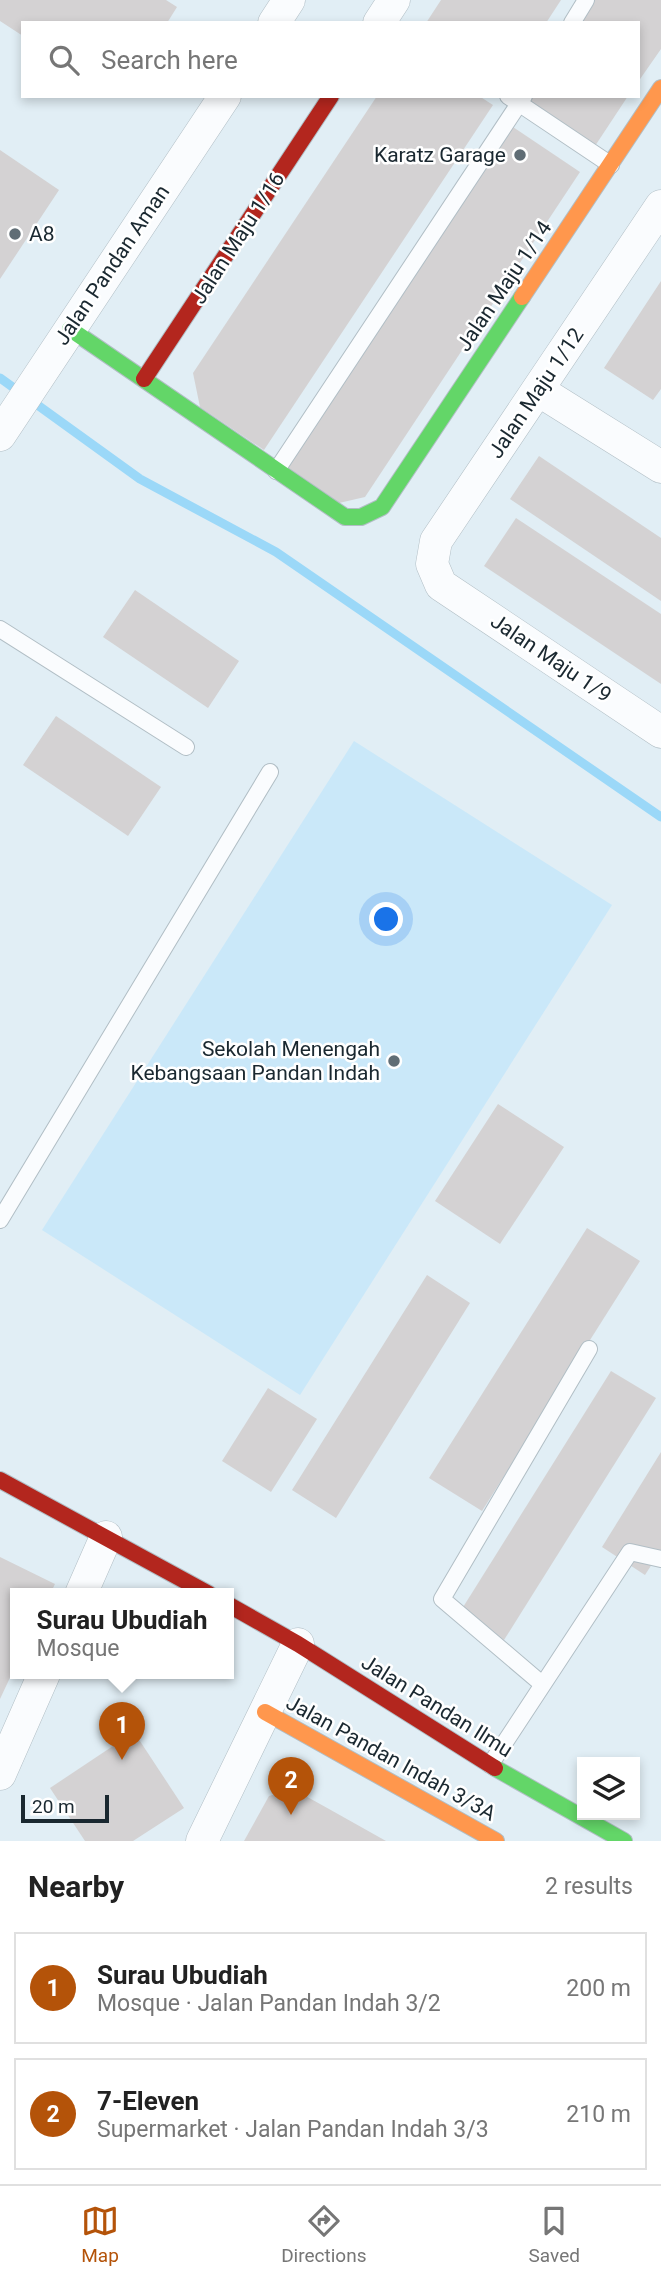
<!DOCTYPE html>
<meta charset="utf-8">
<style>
:root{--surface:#fff;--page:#f2f2f2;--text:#222;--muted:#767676;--line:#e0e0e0;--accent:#b45309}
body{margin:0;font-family:Roboto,sans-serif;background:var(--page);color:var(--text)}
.controls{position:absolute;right:21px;bottom:21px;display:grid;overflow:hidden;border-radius:0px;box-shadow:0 4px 10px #0003}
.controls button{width:63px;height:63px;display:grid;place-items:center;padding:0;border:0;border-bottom:2px solid var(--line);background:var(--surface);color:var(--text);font:35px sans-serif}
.scale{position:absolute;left:21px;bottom:18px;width:88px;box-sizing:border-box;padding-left:7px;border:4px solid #1a2830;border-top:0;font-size:19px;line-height:24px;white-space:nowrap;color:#1a2830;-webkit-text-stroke:5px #fff;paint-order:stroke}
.you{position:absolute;left:387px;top:920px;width:24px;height:24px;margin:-18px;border:5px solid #fff;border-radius:50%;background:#1a73e8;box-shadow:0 0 0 10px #1a73e833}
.badge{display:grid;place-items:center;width:46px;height:46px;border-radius:50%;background:var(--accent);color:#fff;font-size:23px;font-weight:700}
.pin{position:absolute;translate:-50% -58px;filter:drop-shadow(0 2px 4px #0008)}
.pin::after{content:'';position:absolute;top:37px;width:24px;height:21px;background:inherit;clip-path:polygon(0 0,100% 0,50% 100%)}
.popup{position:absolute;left:10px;top:1588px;width:224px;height:91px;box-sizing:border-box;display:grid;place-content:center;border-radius:0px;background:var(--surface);filter:drop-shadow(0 2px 5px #0005);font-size:23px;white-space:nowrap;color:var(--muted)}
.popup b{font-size:26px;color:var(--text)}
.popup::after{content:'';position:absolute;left:50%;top:100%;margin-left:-14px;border:14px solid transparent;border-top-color:var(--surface)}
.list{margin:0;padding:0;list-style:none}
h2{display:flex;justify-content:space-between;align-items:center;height:91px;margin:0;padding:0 28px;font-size:30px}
h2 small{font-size:23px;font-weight:400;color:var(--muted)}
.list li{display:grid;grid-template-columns:46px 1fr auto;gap:21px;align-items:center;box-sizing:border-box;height:112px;margin:0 14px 14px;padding:0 14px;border:2px solid var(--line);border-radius:0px}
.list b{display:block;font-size:26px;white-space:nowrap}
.list p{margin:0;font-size:23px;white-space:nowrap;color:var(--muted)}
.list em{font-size:23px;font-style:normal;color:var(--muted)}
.icon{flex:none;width:38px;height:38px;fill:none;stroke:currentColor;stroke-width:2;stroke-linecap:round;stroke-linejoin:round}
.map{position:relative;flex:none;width:661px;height:1841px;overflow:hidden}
.search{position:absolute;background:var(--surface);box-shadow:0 4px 10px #0003;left:21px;right:21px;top:21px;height:77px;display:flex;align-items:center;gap:18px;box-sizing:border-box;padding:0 24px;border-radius:0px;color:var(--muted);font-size:26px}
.sheet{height:343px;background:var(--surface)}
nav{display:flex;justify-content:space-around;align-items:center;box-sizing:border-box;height:98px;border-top:2px solid var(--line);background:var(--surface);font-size:19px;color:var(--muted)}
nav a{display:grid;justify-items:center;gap:4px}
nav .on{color:var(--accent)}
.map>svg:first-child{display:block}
.green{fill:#cae8f9}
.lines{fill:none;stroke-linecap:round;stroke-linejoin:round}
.stream{stroke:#9bd8f8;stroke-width:9}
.building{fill:#d4d2d3}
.lane-casing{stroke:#b1bec5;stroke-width:18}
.street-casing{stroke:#b1bec5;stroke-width:33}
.fast-casing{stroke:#b1bec5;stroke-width:18}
.slow-casing{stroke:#b1bec5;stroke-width:18}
.jam-casing{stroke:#b1bec5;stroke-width:18}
.lane{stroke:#fafcfe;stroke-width:16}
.street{stroke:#fafcfe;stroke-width:32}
.fast{stroke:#63d668;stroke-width:16}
.slow{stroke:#ff974d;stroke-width:16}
.jam{stroke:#b3261e;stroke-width:16}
.poi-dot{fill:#606d75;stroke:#fff;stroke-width:2.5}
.labels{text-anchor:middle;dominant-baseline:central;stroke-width:5;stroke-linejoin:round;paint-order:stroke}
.poi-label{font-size:21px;fill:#1a2830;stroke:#fff;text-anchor:end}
.street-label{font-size:21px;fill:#1a2830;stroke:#fff}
</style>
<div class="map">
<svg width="661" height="1841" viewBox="0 0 661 1841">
<rect width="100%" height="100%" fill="#e1eef5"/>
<path class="green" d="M354 741 612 905 300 1395 42 1230Z"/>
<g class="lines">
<path class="stream" d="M0 378 140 479 276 552 661 817"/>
</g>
<g class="building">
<path d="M0 0H166L177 7 167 23H23V36L0 21Z"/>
<path d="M441 0H561L546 23H426Z"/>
<path d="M594 0H661V49L638 82V23H579Z"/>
<path d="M377 96H479L493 105 264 450 200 407 193 373Z"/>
<path d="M528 96H628L595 146 526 99Z"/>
<path d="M510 125 580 172 365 497 339 503 284 466Z"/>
<path d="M0 150 59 190 0 279Z"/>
<path d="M661 281V389L653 400 604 368Z"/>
<path d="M539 456 661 538V601L510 499Z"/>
<path d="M516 518 661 614V684L484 566Z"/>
<path d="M135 590 239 661 208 708 103 637Z"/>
<path d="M56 716 161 787 128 836 23 765Z"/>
<path d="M498 1104 564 1147 500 1244 435 1201Z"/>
<path d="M587 1228 640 1261 482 1511 429 1478Z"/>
<path d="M427 1275 470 1303 336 1518 292 1490Z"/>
<path d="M611 1371 656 1398 504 1640 460 1612Z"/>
<path d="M268 1388 317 1419 271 1492 222 1461Z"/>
<path d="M661 1452V1550L645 1575 602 1547Z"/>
<path d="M0 1557 55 1584 50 1594H15V1667L0 1699Z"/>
<path d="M134 1732 184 1808 133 1841H85L50 1788Z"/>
<path d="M293 1789 329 1809 386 1841H244L269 1796Z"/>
</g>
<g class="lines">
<g class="lane-casing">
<g id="lane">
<path d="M572 23 586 0"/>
<path d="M508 96 611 165"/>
<path d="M276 471 524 96"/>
<path d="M0 629 186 747"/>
<path d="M0 1220 270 772"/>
<path d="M542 1684 442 1599 589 1349"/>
<path d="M490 1765 630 1552 661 1559"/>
</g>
</g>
<g class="street-casing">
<g id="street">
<path d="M274 23 289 0"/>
<path d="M379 23 394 0"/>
<path d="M661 206 436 541 432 564 441 585 661 732"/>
<path d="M538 390 661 467"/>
<path d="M0 435 225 96"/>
<path d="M81 1594 106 1537"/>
<path d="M0 1774 44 1674"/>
<path d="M202 1841 298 1644"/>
</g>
</g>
<g class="fast-casing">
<g id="fast">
<path d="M70 329 345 517H361L382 507 522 297"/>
<path d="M495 1768 624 1841"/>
</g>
</g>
<g class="slow-casing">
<g id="slow">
<path d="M522 297 661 88"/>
<path d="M265 1712 496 1841"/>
</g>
</g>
<g class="jam-casing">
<g id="jam">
<path d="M144 379 331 96"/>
<path d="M0 1480 209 1594"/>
<path d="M229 1605 298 1644 495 1768"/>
</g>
</g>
<use href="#lane" class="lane"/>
<use href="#street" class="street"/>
<use href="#fast" class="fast"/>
<use href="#slow" class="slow"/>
<use href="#jam" class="jam"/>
</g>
<g class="poi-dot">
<circle cx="520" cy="155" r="7"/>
<circle cx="15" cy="234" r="7"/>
<circle cx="394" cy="1061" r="7"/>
</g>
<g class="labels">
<g class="poi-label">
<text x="506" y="155">Karatz Garage</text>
<text x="29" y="234" text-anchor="start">A8</text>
<text x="380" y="1049">Sekolah Menengah<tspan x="380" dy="24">Kebangsaan Pandan Indah</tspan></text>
</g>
<g class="street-label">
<text transform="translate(238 238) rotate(-57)">Jalan Maju 1/16</text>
<text transform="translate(112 265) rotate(-56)">Jalan Pandan Aman</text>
<text transform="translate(504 286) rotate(-56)">Jalan Maju 1/14</text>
<text transform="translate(536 393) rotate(-56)">Jalan Maju 1/12</text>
<text transform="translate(551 658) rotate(34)">Jalan Maju 1/9</text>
<text transform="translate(437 1706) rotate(32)">Jalan Pandan Ilmu</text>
<text transform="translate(391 1758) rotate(29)">Jalan Pandan Indah 3/3A</text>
</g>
</g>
</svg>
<div class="controls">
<button><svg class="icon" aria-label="layers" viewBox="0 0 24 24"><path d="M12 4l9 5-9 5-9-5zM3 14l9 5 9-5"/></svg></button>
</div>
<div class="scale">20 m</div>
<div class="you"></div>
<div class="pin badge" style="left:122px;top:1760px">1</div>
<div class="popup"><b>Surau Ubudiah</b>Mosque</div>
<div class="pin badge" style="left:291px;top:1815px">2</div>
<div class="search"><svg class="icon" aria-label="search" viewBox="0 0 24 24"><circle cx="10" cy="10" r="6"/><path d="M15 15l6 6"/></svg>Search here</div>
</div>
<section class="sheet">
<h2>Nearby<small>2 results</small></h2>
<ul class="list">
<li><span class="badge">1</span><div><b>Surau Ubudiah</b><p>Mosque · Jalan Pandan Indah 3/2</p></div><em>200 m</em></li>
<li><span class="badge">2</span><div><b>7-Eleven</b><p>Supermarket · Jalan Pandan Indah 3/3</p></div><em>210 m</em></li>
</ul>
</section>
<nav>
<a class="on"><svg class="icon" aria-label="map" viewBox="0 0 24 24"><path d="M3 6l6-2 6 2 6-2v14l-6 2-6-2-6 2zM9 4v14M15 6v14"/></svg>Map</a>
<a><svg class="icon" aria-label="directions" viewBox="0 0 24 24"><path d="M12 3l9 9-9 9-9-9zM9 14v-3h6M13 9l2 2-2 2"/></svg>Directions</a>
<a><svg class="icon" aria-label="saved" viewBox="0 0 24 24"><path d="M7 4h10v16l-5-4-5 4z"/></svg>Saved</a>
</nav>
